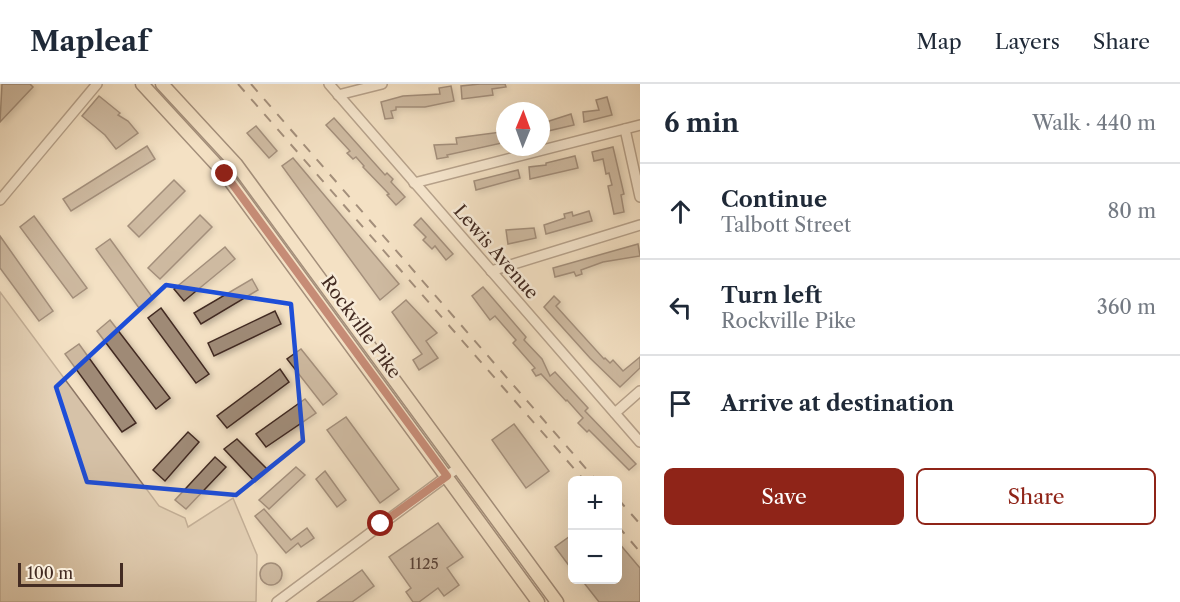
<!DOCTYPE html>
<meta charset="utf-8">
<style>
:root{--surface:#fff;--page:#f6f6f7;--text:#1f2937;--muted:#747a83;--line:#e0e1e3;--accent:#8f2418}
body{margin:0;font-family:"Libre Caslon Text",serif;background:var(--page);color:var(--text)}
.controls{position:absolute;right:18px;bottom:18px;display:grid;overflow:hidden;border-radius:9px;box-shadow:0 6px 24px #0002}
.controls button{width:54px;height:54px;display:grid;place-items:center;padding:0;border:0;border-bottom:2px solid var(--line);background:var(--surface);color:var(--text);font:30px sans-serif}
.compass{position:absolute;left:496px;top:18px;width:54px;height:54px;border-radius:50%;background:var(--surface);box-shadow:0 6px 24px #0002;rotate:1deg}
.scale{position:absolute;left:18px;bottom:15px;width:105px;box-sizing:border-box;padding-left:6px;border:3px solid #432b22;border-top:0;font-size:16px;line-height:21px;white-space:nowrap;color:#432b22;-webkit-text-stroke:4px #f8ecd9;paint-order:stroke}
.stop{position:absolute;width:18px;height:18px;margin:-14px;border:4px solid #8f2418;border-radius:50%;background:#fff}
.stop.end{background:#8f2418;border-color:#fff;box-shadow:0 2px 6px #0008}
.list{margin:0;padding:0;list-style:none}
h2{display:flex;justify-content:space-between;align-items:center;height:78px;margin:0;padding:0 24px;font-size:26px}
h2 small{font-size:20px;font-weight:400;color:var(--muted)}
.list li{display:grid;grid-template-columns:39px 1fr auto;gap:18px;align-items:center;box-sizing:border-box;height:96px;padding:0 24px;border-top:2px solid var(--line)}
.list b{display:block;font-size:22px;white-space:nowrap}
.list p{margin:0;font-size:20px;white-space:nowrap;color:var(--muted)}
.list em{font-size:20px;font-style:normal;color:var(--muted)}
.actions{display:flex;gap:12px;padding:18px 24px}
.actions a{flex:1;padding:14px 0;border:2px solid var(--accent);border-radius:9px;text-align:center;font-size:21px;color:var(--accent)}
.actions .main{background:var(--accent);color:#fff}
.icon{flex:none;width:33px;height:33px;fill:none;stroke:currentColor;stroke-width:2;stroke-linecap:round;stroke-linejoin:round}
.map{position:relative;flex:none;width:640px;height:518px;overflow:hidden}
header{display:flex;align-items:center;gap:36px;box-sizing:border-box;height:84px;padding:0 30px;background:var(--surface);border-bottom:2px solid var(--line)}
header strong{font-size:28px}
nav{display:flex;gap:33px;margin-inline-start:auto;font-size:21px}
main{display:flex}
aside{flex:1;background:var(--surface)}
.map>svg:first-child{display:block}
.green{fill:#d6c2a8;stroke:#8c7665;stroke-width:1.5}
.building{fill:#9f8a76;stroke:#432b22;stroke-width:1.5;filter:url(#shadow)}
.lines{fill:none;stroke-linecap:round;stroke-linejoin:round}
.minor-casing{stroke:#6f584a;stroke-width:12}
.major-casing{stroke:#432b22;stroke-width:15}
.minor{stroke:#f8ecd9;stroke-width:9}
.major{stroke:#f4e1c4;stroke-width:12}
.rail{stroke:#432b22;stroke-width:2;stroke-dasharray:10 10;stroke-linecap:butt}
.route{stroke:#8f2418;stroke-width:8}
.marked{fill:none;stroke:#1d4ed8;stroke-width:4.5;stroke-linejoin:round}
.labels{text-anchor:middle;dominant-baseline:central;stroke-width:5;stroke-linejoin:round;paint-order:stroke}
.number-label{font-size:15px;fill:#5a4337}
.street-label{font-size:18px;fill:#432b22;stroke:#f8ecd9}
</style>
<header>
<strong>Mapleaf</strong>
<nav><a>Map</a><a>Layers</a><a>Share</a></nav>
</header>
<main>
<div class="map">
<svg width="640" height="518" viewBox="0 0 640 518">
<defs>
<filter id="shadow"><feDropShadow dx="2.5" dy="2.5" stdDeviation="3" flood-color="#0004"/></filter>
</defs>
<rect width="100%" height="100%" fill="#f4e1c4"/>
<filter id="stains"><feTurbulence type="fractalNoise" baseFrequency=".00333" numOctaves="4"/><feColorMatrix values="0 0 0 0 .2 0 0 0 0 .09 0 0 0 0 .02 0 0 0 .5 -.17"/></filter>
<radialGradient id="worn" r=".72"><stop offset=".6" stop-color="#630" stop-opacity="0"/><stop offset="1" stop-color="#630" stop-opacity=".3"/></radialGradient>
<path class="green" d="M0 208 159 422 185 434 188 443 233 414 257 471 256 518H0Z"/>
<g class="building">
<path d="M2 0H30L33 3 0 38Z"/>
<path d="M480 0H505L506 3 492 5 493 11 462 15 461 2Z"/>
<path d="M451 2 454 17 425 23H396V26L391 27 393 34 385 35 381 18 403 12 440 10 439 4Z"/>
<path d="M99 12 120 29 118 31 128 37 138 49 116 65 105 51 82 32Z"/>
<path d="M607 13 612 31 584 38 583 28 599 26 596 16Z"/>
<path d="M571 30 574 41 548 47 546 38Z"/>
<path d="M334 34 385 91 387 89 393 95 391 98 405 113 396 121 387 111 389 110 363 83 364 82 356 73 353 75 347 69 350 67 326 41Z"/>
<path d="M256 42 277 67 269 74 247 49Z"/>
<path d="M501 48 502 59 447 71 448 73 437 75 434 61 457 60 456 54Z"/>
<path d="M147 62 155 75 71 127 63 115Z"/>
<path d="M613 63 624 110 621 111 624 128 614 130 608 102 612 101 609 89 606 90 603 75 594 77 592 68Z"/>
<path d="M575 72 578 84 530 95 529 83 546 81V79Z"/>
<path d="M293 74 399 200 380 216 282 82Z"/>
<path d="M518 86 520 94 476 106 474 97Z"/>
<path d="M174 96 185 107 139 153 128 142Z"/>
<path d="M589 127 592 137 546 150 544 141 565 134 564 130 572 128 573 132Z"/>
<path d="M200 131 212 143 160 195 148 184Z"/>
<path d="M34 132 87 204 73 214 20 143Z"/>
<path d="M421 134 453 170 446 176 435 162 432 165 423 156 426 153 414 141Z"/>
<path d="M534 144 536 154 508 160 506 146Z"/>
<path d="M0 152 53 227 39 237 0 184Z"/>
<path d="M110 155 153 214 139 224 96 165Z"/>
<path d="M638 160 640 172 603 178 581 186 582 190 576 192 574 188 555 193 553 184Z"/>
<path d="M225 163 235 175 184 217 174 205Z"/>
<path d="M252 195 258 206 201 240 194 229Z"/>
<path d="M483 203 526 253 524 256 542 275 550 292 555 288 588 324 585 327 636 380 629 386 589 346 587 348 578 339 583 334 567 316 566 317 541 290 536 292 532 286 535 284 513 259 516 256 495 232 490 236 472 212Z"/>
<path d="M554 212 560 218 556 222 604 275 605 274 610 279 613 276 623 287 640 273V284L620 303 590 274 544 223Z"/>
<path d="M406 216 437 249 426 257 438 274 419 286 413 276 422 270 392 228Z"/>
<path d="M161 224 209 290 196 299 148 234Z"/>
<path d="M275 227 281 240 214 272 208 259Z"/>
<path d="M110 236 170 314 156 325 97 247Z"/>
<path d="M79 260 136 339 122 348 65 270Z"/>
<path d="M301 265 337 310 323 321 287 275Z"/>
<path d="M280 285 289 298 227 344 217 332Z"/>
<path d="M305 315 316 329 266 363 256 350Z"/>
<path d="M346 333 399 405 380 419 327 346Z"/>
<path d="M514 340 549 387 526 404 492 356Z"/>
<path d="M188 348 199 358 165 397 153 386Z"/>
<path d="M237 355 268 386 255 398 224 365Z"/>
<path d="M215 373 226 383 186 425 175 416Z"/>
<path d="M296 383 305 391 269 425 259 416Z"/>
<path d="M325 387 346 416 337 423 316 395Z"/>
<path d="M264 425 291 456 307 444 314 454 301 463 298 459 286 469 255 432Z"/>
<path d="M438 439 463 473 447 484 459 501 444 512 438 504 419 518H413L406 508 411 504 389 473Z"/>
<path d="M573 450V487L555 463Z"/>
<path d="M618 458 640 484V518H599L581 495H618Z"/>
<circle cx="271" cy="490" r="11"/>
<path d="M362 486 374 502 352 518H317Z"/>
</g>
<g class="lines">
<g class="minor-casing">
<g id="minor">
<path d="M329 0 640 358"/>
<path d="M338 11 382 0"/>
<path d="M625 45 640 113"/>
<path d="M414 99 640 41"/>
<path d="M0 116 97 0"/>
<path d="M491 187 640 141"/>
<path d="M615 329 640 307"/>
<path d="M277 518 459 383"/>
</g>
</g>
<g class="major-casing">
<g id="major">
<path d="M142 0 225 90 538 518"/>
<path d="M162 0 236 80 557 518"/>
</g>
</g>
<use href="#minor" class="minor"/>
<use href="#major" class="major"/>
<g class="rail">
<path d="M238 0 584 396"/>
<path d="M251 0 596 396"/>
<path d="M618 415 640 440"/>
<path d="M618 442 640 468"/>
</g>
</g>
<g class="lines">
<path class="route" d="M225 90 447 392 381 440"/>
</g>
<path d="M0 0H640V518H0ZM166 201 291 220 303 357 236 411 87 398 56 303Z" fill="#f4e1c4" fill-opacity=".55" fill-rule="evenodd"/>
<path class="marked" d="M166 201 291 220 303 357 236 411 87 398 56 303Z"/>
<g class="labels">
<g class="number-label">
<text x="424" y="479">1125</text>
</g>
<g class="street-label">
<text transform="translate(496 168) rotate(49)">Lewis Avenue</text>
<text transform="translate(361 243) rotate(54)">Rockville Pike</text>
</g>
</g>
<rect width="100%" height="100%" filter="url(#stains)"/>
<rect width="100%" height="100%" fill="url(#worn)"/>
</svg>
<div class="controls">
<button>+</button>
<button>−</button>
</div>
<svg class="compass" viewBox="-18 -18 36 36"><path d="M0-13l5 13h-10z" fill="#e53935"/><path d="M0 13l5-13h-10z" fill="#747a83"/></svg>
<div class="scale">100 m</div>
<div class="stop" style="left:381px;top:440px"></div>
<div class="stop end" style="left:225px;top:90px"></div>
</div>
<aside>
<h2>6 min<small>Walk · 440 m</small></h2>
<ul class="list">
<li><svg class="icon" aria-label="ahead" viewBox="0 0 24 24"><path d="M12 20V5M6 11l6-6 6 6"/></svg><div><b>Continue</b><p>Talbott Street</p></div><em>80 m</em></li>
<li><svg class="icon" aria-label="left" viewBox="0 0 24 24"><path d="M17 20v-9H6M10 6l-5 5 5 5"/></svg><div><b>Turn left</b><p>Rockville Pike</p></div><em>360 m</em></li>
<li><svg class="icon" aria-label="arrive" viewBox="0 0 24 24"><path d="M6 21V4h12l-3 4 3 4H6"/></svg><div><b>Arrive at destination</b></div></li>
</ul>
<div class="actions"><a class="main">Save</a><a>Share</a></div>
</aside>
</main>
